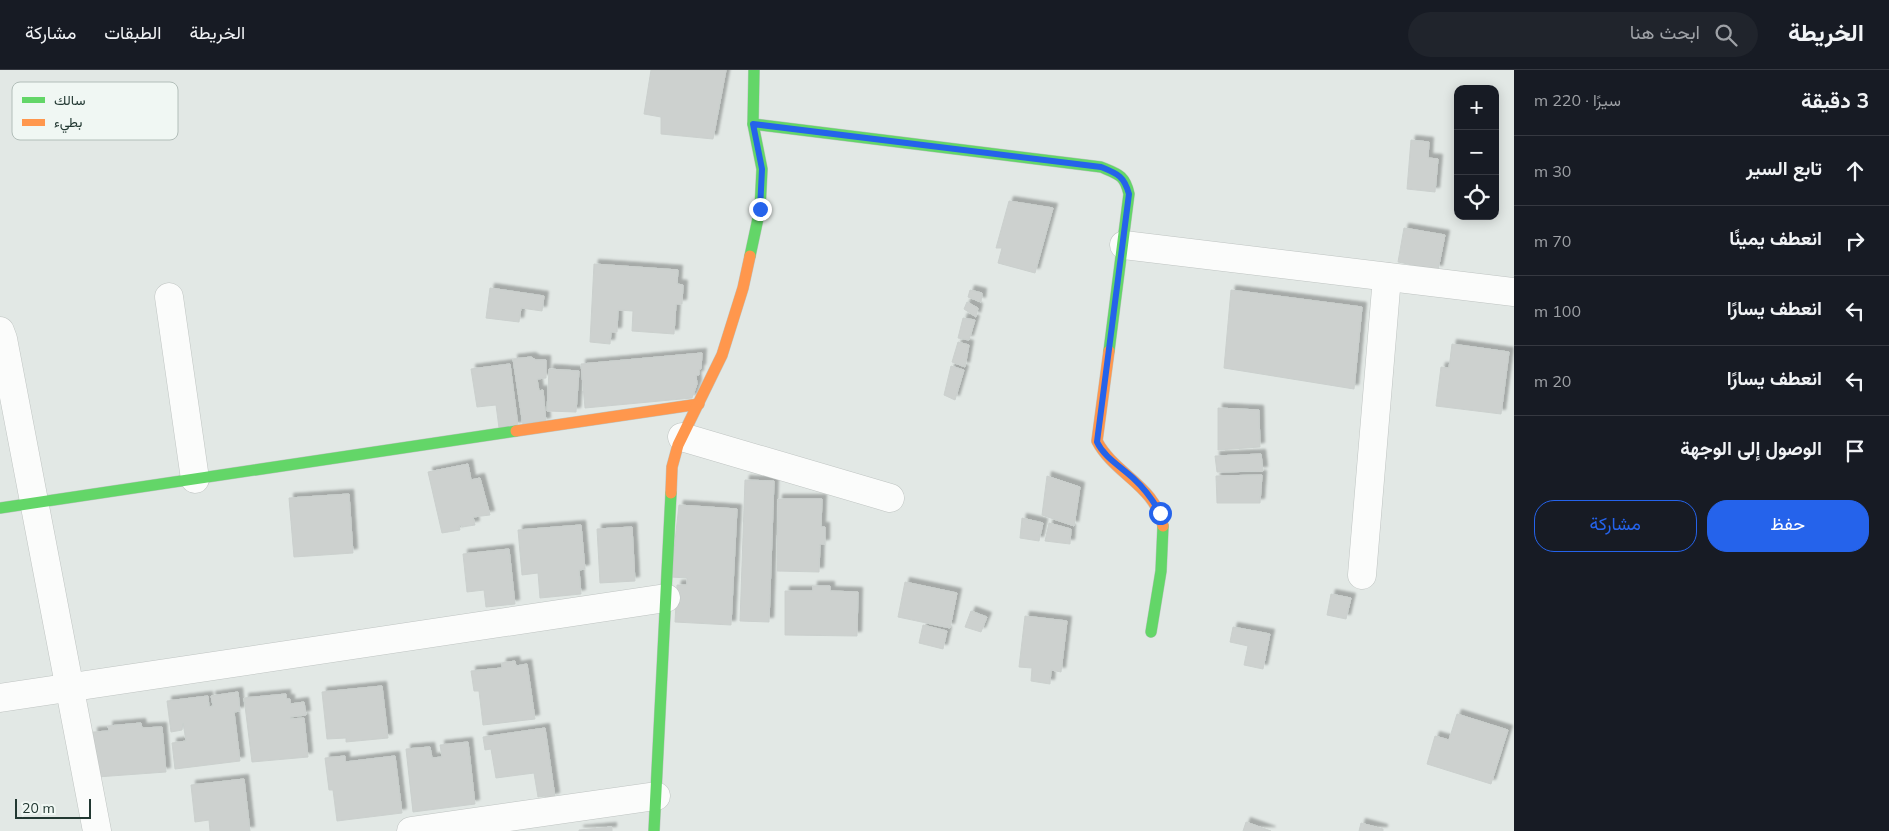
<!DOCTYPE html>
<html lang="ar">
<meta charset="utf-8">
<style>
:root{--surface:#171b24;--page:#20242c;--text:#f1f3f6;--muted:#9ea1a6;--line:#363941;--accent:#2563eb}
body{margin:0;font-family:Mulish,Vazirmatn,sans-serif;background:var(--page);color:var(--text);direction:rtl}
.controls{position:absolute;right:15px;top:15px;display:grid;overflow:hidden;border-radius:10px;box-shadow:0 2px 12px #0003}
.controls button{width:45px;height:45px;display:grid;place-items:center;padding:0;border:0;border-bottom:1px solid var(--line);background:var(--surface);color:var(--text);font:25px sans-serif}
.scale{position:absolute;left:15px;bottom:12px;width:76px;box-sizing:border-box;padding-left:5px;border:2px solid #223832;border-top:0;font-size:14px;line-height:18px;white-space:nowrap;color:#223832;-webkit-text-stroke:4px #f0f7f3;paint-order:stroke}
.stop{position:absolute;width:15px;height:15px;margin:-11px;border:4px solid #2563eb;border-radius:50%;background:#fff}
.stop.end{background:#2563eb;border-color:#fff;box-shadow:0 1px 5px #0008}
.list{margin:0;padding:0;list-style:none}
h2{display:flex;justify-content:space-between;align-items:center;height:65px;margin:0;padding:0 20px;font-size:21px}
h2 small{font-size:16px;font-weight:400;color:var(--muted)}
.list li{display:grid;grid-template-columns:32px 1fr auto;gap:15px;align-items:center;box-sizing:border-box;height:70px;padding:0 20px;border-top:1px solid var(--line)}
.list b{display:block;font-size:19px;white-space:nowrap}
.list em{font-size:16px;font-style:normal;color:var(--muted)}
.actions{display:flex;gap:10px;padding:15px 20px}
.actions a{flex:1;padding:11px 0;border:1px solid var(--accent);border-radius:20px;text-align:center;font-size:18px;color:var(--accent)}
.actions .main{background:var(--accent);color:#fff}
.icon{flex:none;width:28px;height:28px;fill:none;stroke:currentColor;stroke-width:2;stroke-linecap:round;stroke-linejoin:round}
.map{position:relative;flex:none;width:1514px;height:761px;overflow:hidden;direction:ltr}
header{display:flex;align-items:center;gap:30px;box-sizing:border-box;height:70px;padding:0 25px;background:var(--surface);border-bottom:1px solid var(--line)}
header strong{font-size:24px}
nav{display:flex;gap:28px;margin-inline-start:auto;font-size:18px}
.search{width:350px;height:45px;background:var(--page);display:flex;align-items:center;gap:12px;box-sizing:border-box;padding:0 18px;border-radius:28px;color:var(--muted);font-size:19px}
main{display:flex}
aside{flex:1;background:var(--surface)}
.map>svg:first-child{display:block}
.building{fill:#cdd1cf;stroke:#cbd0ce;filter:url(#shadow)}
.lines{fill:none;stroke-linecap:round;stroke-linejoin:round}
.street-casing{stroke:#bfc4c2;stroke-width:29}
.fast-casing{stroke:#bec5c2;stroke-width:12}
.slow-casing{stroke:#bec5c2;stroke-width:12}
.street{stroke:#fbfcfb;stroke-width:28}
.fast{stroke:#63d668;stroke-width:11}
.slow{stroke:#ff974d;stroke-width:11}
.route{stroke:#2563eb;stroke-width:6}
.key{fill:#f0f7f3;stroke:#b2beb9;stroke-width:1}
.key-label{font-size:14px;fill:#223832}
</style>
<header>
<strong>الخريطة</strong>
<div class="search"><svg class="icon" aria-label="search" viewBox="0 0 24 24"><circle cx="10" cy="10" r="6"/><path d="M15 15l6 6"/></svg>ابحث هنا</div>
<nav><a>الخريطة</a><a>الطبقات</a><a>مشاركة</a></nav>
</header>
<main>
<aside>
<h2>3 دقيقة<small>سيرًا · 220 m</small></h2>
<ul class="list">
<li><svg class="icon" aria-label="ahead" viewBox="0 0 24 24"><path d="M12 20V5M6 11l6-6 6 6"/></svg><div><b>تابع السير</b></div><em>30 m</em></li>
<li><svg class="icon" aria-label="right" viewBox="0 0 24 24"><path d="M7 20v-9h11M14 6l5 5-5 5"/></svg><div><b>انعطف يمينًا</b></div><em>70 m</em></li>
<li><svg class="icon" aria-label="left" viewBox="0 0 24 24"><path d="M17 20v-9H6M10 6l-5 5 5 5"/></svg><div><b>انعطف يسارًا</b></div><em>100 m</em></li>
<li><svg class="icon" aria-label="left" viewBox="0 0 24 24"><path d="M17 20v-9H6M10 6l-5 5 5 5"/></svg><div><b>انعطف يسارًا</b></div><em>20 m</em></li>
<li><svg class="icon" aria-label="arrive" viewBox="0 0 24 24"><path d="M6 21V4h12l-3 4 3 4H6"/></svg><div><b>الوصول إلى الوجهة</b></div></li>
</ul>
<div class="actions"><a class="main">حفظ</a><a>مشاركة</a></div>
</aside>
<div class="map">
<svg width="1514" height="761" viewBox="0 0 1514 761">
<defs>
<filter id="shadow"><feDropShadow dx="4.5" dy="-4.5" stdDeviation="1" flood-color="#0004"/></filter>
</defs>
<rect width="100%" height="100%" fill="#e2e8e5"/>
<g class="building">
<path d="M651 0H726L713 69 661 64V47L644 44Z"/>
<path d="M1411 70 1429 72 1428 88 1438 89 1435 122 1407 119Z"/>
<path d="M1009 131 1053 138 1035 203 998 193 1002 178H996Z"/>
<path d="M1404 158 1445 165 1438 200 1398 192Z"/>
<path d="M594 194 678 200 677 214 683 215 682 234H676L674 264 632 261 633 241 618 240 617 262H611L610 274 590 272Z"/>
<path d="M490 218 544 226 542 241 521 238 519 252 486 248Z"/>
<path d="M970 220 982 223 981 232 968 227Z"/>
<path d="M1231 220 1362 237 1354 319 1224 298Z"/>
<path d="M967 232 978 238 976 247 964 239Z"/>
<path d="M963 248 975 250 969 270 958 268Z"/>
<path d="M958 272 969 275 965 297 952 292Z"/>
<path d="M1452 274 1509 282 1501 344 1436 336 1441 297 1449 298Z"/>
<path d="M702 283 701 299H699V305H696L697 314 692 328 585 338 581 294Z"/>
<path d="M531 287 536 290H546V308L537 309 539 321 543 320 546 352 523 355 513 289Z"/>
<path d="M510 294 518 356 499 358 496 335 477 337 471 299Z"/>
<path d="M951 296 964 300 955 330 944 325Z"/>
<path d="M549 299 579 301 576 342 547 341Z"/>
<path d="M1218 338 1259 340 1260 377 1218 380Z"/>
<path d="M1261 384 1263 401 1217 402 1215 386Z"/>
<path d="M468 394 471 410 480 408 490 445 473 447 475 455 462 457V455L459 456 460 460 442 463 428 402Z"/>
<path d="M1262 405 1260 433H1217L1216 406Z"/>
<path d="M1047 406 1080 417 1074 456 1042 445Z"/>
<path d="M745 410 774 411 769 552 740 551Z"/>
<path d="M349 424 353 483 294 487 289 428Z"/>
<path d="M778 429H822L821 457H825V474H820L819 502 777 501Z"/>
<path d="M679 435 737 439 731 555 675 552 677 515H687V508L671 507Z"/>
<path d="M1022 448 1043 453 1039 471 1020 468Z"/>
<path d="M1049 453 1071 459 1070 474 1045 471Z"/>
<path d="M581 455 585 499 579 500 581 524 540 528 538 503 522 505 518 460Z"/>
<path d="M632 457 635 511 600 513 597 459Z"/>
<path d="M509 479 515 534 486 537 484 520 467 522 463 484Z"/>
<path d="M905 512 957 523 950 558 898 547Z"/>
<path d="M813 516H830V521L858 522 857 566 785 565V521H813Z"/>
<path d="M1331 524 1351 528 1346 549 1327 545Z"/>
<path d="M971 541 987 547 981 562 965 557Z"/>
<path d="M1025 546 1067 551 1061 602 1051 600 1050 614 1031 611 1032 598 1019 597Z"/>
<path d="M923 555 947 561 943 579 919 573Z"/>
<path d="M1233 557 1270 564 1263 599 1244 595 1248 576 1230 572Z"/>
<path d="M515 591 516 596 527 594 535 649 483 655 479 621H474L471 601 502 598V593Z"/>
<path d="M382 616 388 668 346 672V668L327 669 322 622Z"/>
<path d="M238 622 240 641 234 642 240 691 175 699 172 673 186 671 183 653 182 660 171 662 167 631 208 626 209 637 213 636 211 626Z"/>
<path d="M286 624V629H290V634L304 632 306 645 290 647V649L304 648 308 687 252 692 244 628Z"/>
<path d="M1457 644 1508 660 1491 714 1427 694 1435 666 1449 670Z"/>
<path d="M141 653 142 658 162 657 166 702 97 707 93 662 109 661 108 656Z"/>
<path d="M545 658 555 727 545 729V726L538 727 534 703 496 708 491 679 485 680 483 667Z"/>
<path d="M468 672 475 734 413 742 406 679 430 677 432 688 442 687 440 675Z"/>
<path d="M345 686V692L395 686 402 743 337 751 333 720H329L325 688Z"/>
<path d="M244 709 250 761H210L209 750 195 752 191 715Z"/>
<path d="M1246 752 1271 761H1243Z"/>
<path d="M1361 753 1383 759V761H1359Z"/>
<path d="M612 757V761H579V760Z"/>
</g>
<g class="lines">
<g class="street-casing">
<g id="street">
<path d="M1124 175 1514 222"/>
<path d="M169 227 195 409"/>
<path d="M0 261 3 269 97 761"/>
<path d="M682 367 890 428"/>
<path d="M1362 505 1387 207"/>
<path d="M0 628 666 528"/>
<path d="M411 761 656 726"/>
</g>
</g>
<g class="fast-casing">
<g id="fast">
<path d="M753 54 1101 97C1118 104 1125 105 1129 124L1109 281"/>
<path d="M750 186 760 139 762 99 753 54 754 0"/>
<path d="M0 438 516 361"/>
<path d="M1151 562 1161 501 1163 456"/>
<path d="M654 761 671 423"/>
</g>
</g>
<g class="slow-casing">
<g id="slow">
<path d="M1109 281 1097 371C1114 404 1156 416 1163 456"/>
<path d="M516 361 699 334"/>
<path d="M671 423 672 397 678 375 722 285 743 218 750 186"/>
</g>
</g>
<use href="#street" class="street"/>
<use href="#fast" class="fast"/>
<use href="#slow" class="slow"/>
</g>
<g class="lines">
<path class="route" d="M760 139 762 99 753 54 1101 97C1118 104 1124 106 1129 124L1097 372C1104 387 1120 396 1133 408 1144 418 1153 430 1160 443"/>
</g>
<rect x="12" y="12" width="166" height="58" rx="8" class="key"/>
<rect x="22" y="27" width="23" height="6" fill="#63d668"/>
<rect x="22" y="49" width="23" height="7" fill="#ff974d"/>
<g class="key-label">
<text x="54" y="35">سالك</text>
<text x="54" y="57">بطيء</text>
</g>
</svg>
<div class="controls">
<button>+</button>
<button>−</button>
<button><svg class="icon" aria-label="locate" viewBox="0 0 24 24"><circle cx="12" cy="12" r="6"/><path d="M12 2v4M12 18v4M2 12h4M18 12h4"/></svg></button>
</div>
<div class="scale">20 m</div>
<div class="stop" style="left:1160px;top:443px"></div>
<div class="stop end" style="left:760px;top:139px"></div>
</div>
</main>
